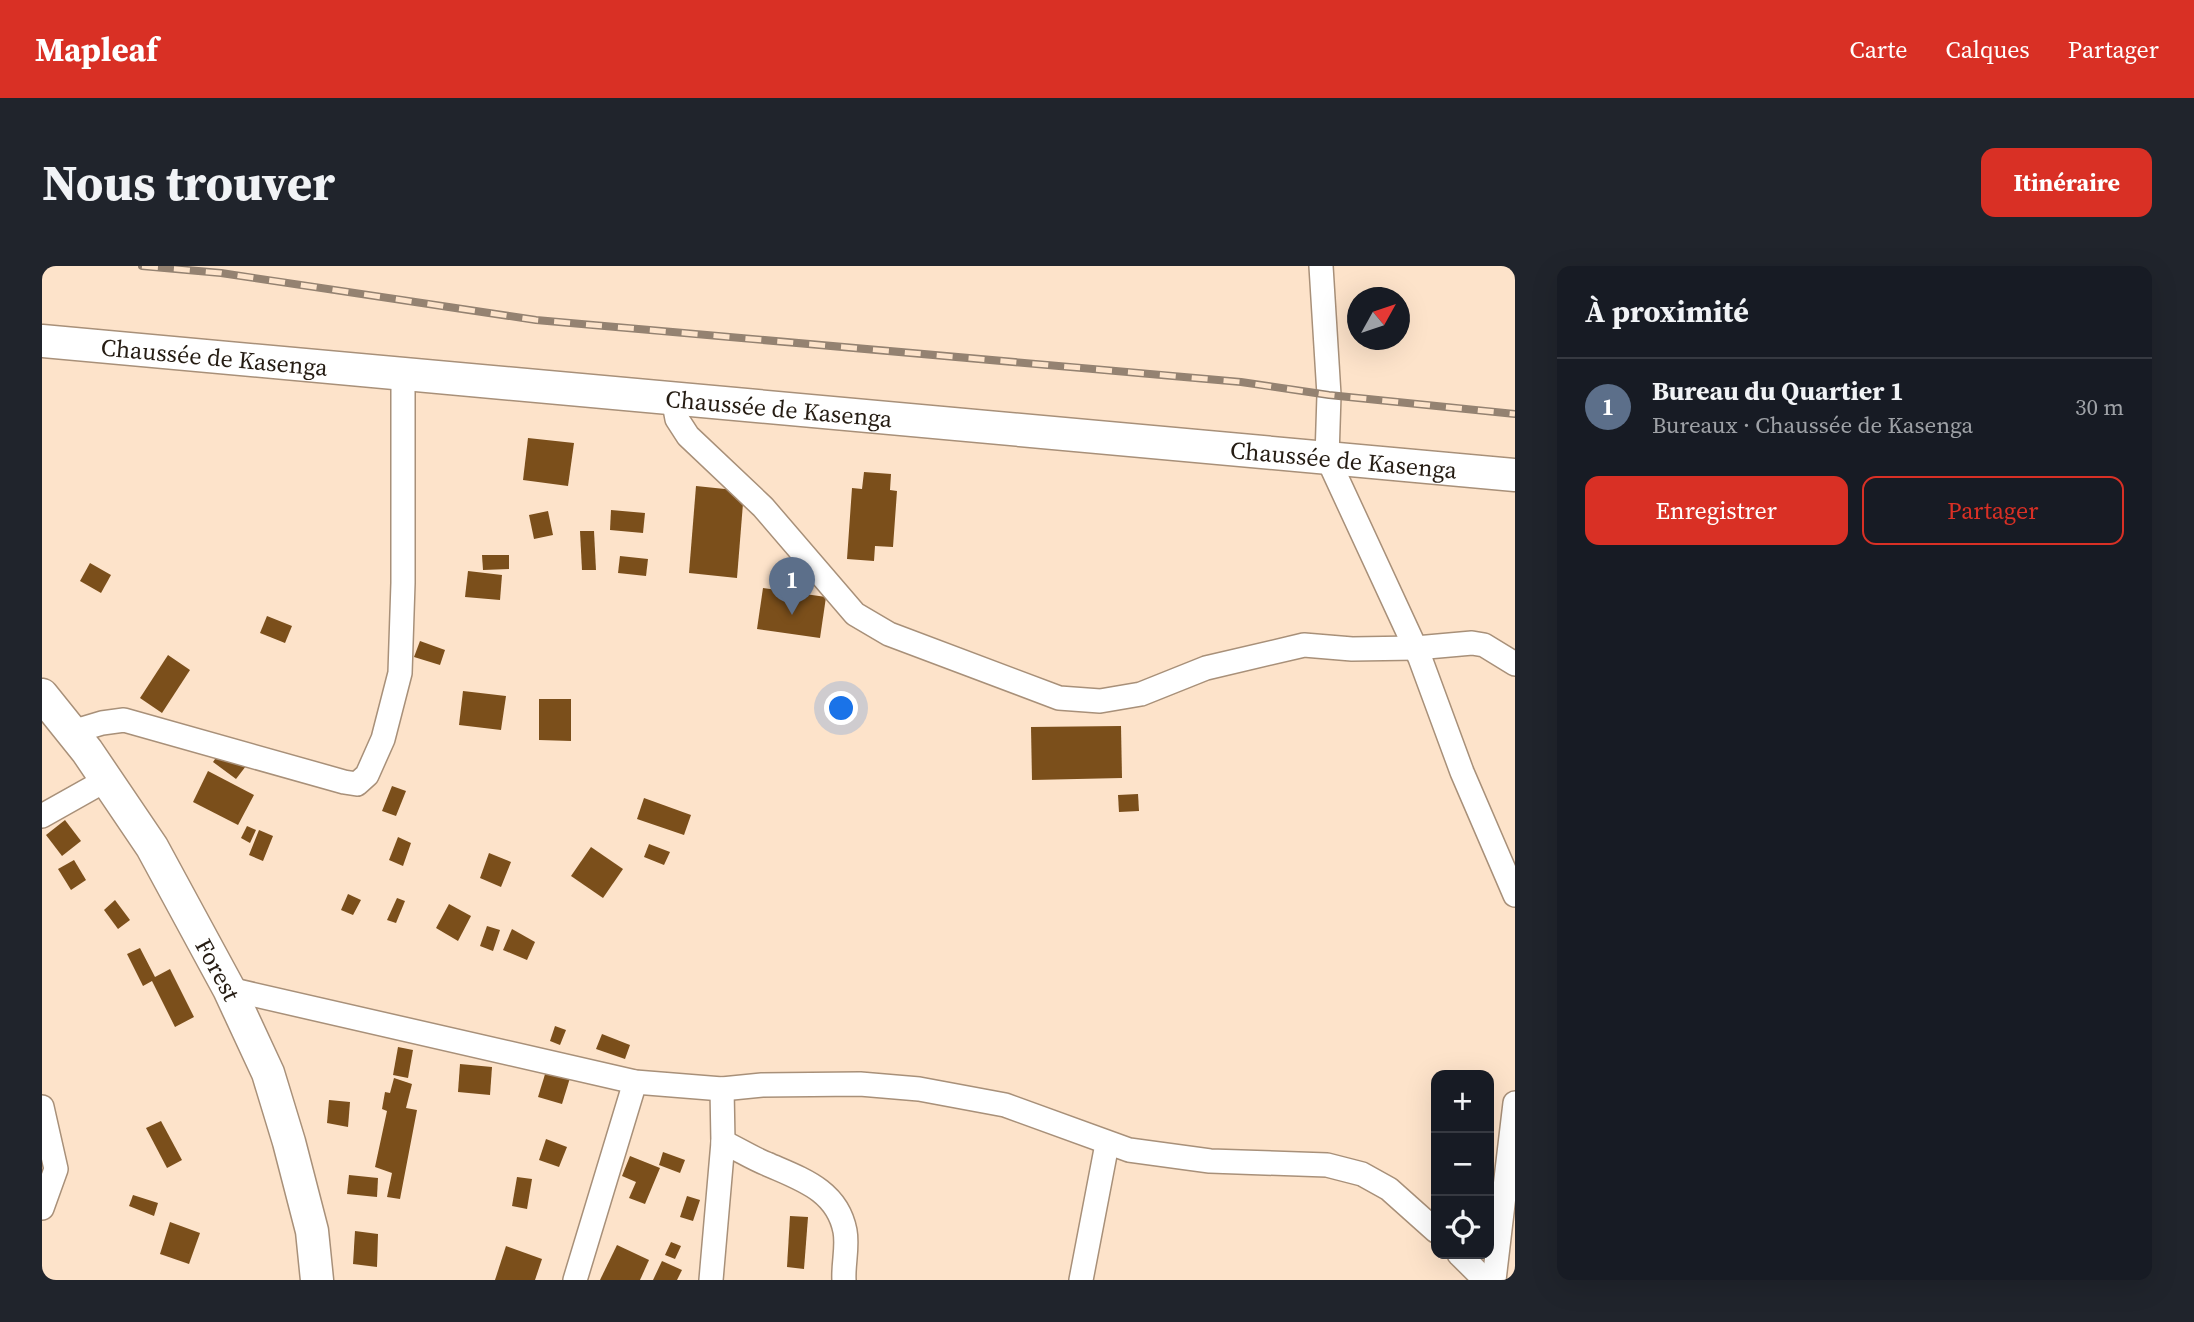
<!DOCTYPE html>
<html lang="fr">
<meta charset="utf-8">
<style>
:root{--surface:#171b24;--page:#20242c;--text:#f1f3f6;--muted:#9ea1a6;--line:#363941;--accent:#d93025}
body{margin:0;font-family:"Source Serif 4",serif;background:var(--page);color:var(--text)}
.controls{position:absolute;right:21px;bottom:21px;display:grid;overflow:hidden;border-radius:14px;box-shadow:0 7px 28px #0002}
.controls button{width:63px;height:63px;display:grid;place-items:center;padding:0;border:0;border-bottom:2px solid var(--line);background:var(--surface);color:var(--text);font:35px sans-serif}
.compass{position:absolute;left:1305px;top:21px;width:63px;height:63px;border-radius:50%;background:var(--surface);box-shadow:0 7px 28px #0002;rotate:50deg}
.you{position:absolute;left:800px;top:443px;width:24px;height:24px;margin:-18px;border:5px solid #fff;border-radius:50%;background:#1a73e8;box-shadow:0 0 0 10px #1a73e833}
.badge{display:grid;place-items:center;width:46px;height:46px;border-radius:50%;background:var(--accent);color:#fff;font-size:23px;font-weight:700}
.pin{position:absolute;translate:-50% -58px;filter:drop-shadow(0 2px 4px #0008)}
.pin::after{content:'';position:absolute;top:37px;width:24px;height:21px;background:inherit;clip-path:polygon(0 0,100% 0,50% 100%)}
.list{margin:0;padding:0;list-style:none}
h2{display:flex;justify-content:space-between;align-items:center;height:91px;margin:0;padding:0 28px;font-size:30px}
h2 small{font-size:23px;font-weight:400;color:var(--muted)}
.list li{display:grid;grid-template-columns:46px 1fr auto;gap:21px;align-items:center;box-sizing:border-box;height:98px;padding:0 28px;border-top:2px solid var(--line)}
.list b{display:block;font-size:26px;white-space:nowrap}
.list p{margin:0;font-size:23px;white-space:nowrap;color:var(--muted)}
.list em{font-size:23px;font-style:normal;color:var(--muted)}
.actions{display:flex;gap:14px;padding:21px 28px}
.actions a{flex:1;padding:16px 0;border:2px solid var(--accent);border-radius:14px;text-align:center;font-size:24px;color:var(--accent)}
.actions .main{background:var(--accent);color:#fff}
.icon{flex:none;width:38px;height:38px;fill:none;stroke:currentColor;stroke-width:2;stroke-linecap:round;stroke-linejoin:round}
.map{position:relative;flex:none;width:1473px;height:1014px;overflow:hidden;border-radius:14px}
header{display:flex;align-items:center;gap:42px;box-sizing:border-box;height:98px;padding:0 35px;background:var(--accent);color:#fff}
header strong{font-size:33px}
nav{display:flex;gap:38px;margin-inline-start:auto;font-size:24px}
.intro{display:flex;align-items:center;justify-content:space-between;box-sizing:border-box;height:168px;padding:0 42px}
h1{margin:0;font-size:49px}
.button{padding:18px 32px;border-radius:14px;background:var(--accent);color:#fff;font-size:24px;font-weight:700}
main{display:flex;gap:42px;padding:0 42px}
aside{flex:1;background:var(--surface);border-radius:14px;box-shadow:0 7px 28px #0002}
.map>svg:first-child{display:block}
.building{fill:#7b4f1b}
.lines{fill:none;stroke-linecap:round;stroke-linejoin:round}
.street-casing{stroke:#a89079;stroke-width:26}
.secondary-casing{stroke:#a89079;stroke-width:35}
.street{stroke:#fff;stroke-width:23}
.secondary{stroke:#fff;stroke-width:32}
.rail-casing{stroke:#948271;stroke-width:8}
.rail{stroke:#fde3ca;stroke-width:5;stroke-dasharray:16;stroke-linecap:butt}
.labels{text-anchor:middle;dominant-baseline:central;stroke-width:7;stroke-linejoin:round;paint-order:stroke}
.street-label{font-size:24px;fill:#251c13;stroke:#fde3ca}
</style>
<header>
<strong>Mapleaf</strong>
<nav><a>Carte</a><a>Calques</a><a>Partager</a></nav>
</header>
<div class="intro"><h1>Nous trouver</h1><a class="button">Itinéraire</a></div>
<main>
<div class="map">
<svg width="1473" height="1014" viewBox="0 0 1473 1014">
<rect width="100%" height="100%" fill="#fde3ca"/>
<g class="building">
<path d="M486 172 532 177 526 220 481 214Z"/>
<path d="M822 206 849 208 848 224 855 225 851 281 833 280 832 295 805 293 810 222 820 223Z"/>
<path d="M654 220 702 225 695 312 647 307Z"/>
<path d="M569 244 603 247 601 267 568 264Z"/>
<path d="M506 245 511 269 492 273 487 249Z"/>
<path d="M538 265H552L554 304H540Z"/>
<path d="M440 289H467V303L441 304Z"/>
<path d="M578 290 606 293 604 310 576 307Z"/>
<path d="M48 297 69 309 59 327 38 315Z"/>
<path d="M426 305 460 309 458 334 423 331Z"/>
<path d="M721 322 784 331 778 372 715 363Z"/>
<path d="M225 350 250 360 243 377 218 367Z"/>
<path d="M378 375 403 384 398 399 372 391Z"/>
<path d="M126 389 148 404 120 447 98 432Z"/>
<path d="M421 425 464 430 459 464 417 459Z"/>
<path d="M497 433H529V475L497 474Z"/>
<path d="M1079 460 1080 512 990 514 989 461Z"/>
<path d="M180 483 204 500 194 513 171 496Z"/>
<path d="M166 505 212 529 196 559 151 536Z"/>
<path d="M350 520 364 525 354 550 340 545Z"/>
<path d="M1096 528 1097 545 1077 546 1076 529Z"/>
<path d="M602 532 649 549 642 569 595 553Z"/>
<path d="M23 554 39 575 20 590 4 569Z"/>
<path d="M205 560 214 564 208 577 199 572Z"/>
<path d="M217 564 231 570 221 595 207 589Z"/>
<path d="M356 571 369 577 361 600 347 594Z"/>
<path d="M607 578 628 586 622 599 602 591Z"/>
<path d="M549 581 581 603 561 632 529 610Z"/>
<path d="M447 587 469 596 459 621 438 612Z"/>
<path d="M32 594 44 614 29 624 16 603Z"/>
<path d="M306 628 319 634 311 649 299 644Z"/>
<path d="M355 632 363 635 354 657 345 654Z"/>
<path d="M73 634 88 654 76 663 62 644Z"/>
<path d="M407 638 429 650 416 675 394 662Z"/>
<path d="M445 660 458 664 451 685 438 680Z"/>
<path d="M470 663 493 676 485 694 461 684Z"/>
<path d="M98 682 113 711 128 703 152 751 133 761 110 715 101 720 85 688Z"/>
<path d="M513 760 524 764 518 779 508 775Z"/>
<path d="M560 768 588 779 583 793 554 783Z"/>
<path d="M356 781 371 784 366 812 351 809Z"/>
<path d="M418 798 450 801 448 829 416 826Z"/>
<path d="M504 805 528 812 520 838 496 831Z"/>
<path d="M352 812 370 818 364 842 375 844 358 933 345 931 350 907 333 901 345 845 340 843 343 826 348 827Z"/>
<path d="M287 834 308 836 306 861 285 857Z"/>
<path d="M119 855 140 894 125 902 104 862Z"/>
<path d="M504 873 525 881 517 901 497 894Z"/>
<path d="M621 886 643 894 638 907 617 899Z"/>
<path d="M588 890 618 902 603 938 587 932 594 916 580 910Z"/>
<path d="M307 909 336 912 335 931 305 928Z"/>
<path d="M475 911 490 913 485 943 470 940Z"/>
<path d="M91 929 116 937 112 950 87 940Z"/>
<path d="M645 930 658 934 651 955 638 951Z"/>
<path d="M748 950 766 951 762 1003 745 1001Z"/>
<path d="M128 956 158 967 147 998 118 988Z"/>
<path d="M313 965 336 968 335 1001 311 998Z"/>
<path d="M629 976 639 980 633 993 623 989Z"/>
<path d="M575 979 607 994 598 1014H558Z"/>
<path d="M464 980 500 993 493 1014H453Z"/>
<path d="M620 995 640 1004 635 1014H611Z"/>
</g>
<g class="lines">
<g class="street-casing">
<g id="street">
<path d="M1279 0 1287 129 1285 191 1378 392 1420 506 1473 629"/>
<path d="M631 132 635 153 646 170 721 241 813 348 847 368 1017 432 1058 435 1099 428 1164 402 1262 379 1310 383 1374 382 1430 377 1442 379 1473 398"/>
<path d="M30 466 60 457 82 454 302 516 315 518 325 509 341 473 358 407 361 317V107"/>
<path d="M0 550 64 514"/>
<path d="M187 723 593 816 680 823 720 819 818 818 877 823 963 839 1087 884 1168 895 1285 899 1320 908 1347 923 1394 965"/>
<path d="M0 841 14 903 0 942"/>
<path d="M681 876C696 883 710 892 725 898 759 913 795 924 803 965 806 981 801 998 802 1014"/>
<path d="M1417 988 1443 1014"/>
<path d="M533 1014 593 816"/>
<path d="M669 1014 681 876 680 823"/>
<path d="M1039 1014 1065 878"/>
<path d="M1452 1014 1473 837"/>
</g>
</g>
<g class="secondary-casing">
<g id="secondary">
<path id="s1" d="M0 75 1473 209"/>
<path id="s2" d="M0 429 45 485 110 581 187 723 226 807 247 876 270 965 275 1014"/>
</g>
</g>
<use href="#street" class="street"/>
<use href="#secondary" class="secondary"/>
<g class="rail-casing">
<path id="rail" d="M100 0 179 7 494 54 1199 116 1287 129 1473 148"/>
</g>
<use href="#rail" class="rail"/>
</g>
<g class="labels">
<g class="street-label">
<text stroke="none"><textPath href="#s1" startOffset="173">Chaussée de Kasenga</textPath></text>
<text stroke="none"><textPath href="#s1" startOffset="740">Chaussée de Kasenga</textPath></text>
<text stroke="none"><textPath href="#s1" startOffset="1307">Chaussée de Kasenga</textPath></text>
<text stroke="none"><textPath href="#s2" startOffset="327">Forest</textPath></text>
</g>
</g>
</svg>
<div class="controls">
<button>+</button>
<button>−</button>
<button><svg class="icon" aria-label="locate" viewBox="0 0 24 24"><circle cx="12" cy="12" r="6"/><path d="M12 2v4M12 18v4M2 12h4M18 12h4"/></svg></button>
</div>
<svg class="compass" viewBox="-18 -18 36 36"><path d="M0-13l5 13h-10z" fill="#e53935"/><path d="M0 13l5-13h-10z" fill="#9ea1a6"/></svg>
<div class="you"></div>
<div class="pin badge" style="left:750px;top:349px;background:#5c6f8a">1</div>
</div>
<aside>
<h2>À proximité<small></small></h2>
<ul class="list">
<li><span class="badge" style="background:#5c6f8a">1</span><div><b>Bureau du Quartier 1</b><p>Bureaux · Chaussée de Kasenga</p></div><em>30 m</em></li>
</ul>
<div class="actions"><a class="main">Enregistrer</a><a>Partager</a></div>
</aside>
</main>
